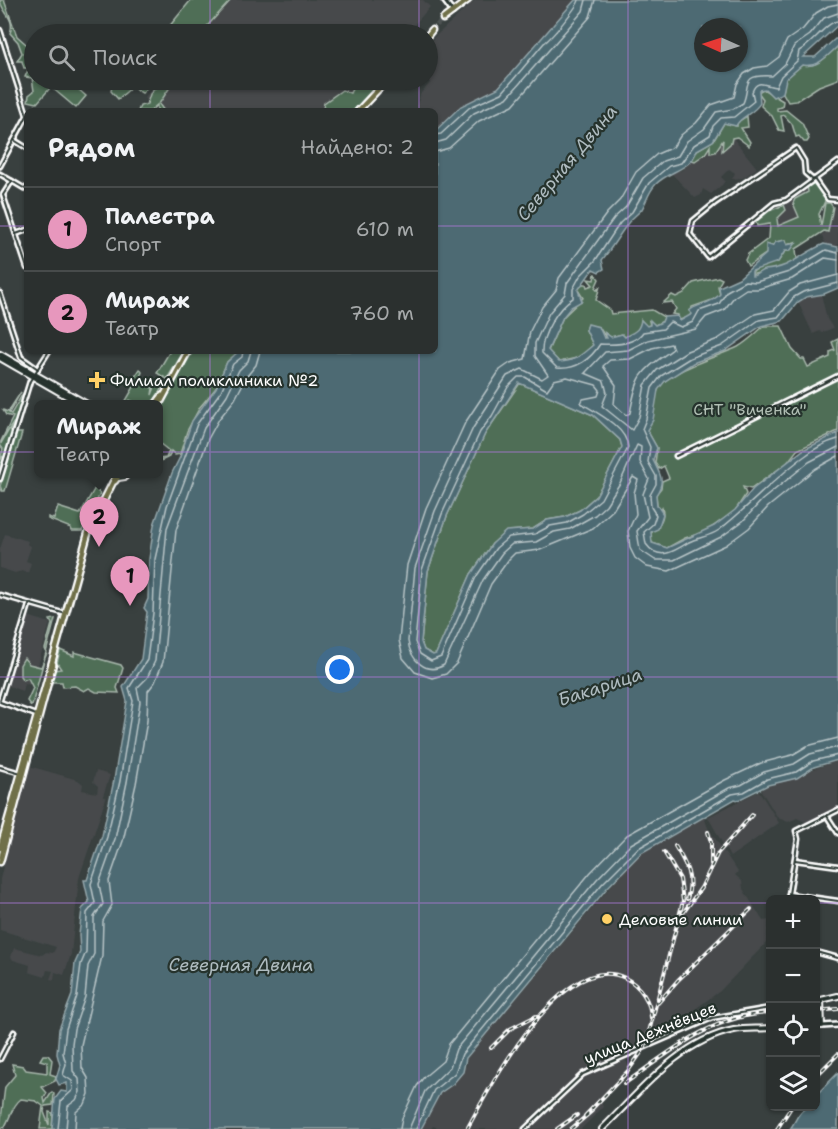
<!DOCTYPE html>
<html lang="ru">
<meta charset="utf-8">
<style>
:root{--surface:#2b302f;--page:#333837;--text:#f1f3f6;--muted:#a6a9aa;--line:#474b4b;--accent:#e797bd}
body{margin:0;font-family:"Shantell Sans",sans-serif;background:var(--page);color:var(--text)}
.controls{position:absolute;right:18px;bottom:18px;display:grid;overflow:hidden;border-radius:9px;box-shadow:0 2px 4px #0004}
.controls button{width:54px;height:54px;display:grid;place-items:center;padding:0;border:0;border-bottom:2px solid var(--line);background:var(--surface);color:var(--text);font:30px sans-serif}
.compass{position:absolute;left:694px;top:18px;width:54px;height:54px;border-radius:50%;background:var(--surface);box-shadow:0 2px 4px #0004;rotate:273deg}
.you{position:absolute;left:340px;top:670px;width:21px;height:21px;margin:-15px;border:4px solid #fff;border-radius:50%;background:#1a73e8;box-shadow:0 0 0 9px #1a73e833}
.badge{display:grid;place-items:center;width:39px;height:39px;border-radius:50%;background:var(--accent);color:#111;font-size:20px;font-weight:700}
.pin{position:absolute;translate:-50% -50px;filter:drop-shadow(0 2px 3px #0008)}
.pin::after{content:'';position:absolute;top:32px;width:21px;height:18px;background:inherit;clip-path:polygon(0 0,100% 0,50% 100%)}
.popup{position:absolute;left:34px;top:400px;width:129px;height:78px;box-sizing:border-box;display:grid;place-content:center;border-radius:9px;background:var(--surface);filter:drop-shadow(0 2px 4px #0005);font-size:20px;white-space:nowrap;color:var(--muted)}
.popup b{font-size:22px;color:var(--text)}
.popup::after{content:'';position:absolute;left:50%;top:100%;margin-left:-12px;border:12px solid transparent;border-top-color:var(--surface)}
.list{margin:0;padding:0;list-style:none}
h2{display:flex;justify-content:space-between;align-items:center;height:78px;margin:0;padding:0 24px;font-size:26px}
h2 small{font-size:20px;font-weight:400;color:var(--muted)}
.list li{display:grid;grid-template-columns:39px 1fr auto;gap:18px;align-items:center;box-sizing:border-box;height:84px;padding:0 24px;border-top:2px solid var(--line)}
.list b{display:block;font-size:22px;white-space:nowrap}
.list p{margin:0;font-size:20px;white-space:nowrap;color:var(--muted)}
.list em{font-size:20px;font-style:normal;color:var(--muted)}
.icon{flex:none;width:33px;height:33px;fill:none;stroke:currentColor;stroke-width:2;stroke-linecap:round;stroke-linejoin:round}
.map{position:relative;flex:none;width:838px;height:1129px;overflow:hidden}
.search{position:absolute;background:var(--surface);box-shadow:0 2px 4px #0004;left:24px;top:24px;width:414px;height:66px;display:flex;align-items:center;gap:15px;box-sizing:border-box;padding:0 21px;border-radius:33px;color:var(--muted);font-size:22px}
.panel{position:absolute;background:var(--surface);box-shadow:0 2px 4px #0004;left:24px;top:108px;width:414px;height:246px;border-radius:9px}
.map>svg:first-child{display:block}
.built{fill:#46494b}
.green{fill:#4f6e57;stroke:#a7b6ab;stroke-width:1.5}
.water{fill:#4d6b73;stroke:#94a6ab;stroke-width:1.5;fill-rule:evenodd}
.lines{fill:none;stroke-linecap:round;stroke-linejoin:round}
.shore{stroke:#b8c4c7;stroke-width:1.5}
.primary-tunnel{stroke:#4d5352;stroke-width:4.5;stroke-dasharray:4.5 2;stroke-linecap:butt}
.minor-casing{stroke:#fff;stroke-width:7}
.tertiary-casing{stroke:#fff;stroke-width:8}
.secondary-casing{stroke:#fff;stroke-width:8}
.primary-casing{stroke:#fff;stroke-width:9}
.minor{stroke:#26332d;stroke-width:2}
.tertiary{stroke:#26332d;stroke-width:3}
.secondary{stroke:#26332d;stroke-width:4}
.primary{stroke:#6f704a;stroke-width:4.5}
.rail-casing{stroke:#fff;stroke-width:4}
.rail{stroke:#26332d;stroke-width:1.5;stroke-dasharray:4.5;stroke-linecap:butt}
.grid{fill:none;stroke:#a976d5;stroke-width:1.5;stroke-opacity:0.55}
.poi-dot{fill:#ffd166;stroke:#26332d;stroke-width:2}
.labels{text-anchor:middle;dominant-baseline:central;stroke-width:4.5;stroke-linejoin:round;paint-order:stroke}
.poi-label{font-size:16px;fill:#fff;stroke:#26332d;text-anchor:start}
.park-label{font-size:16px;fill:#b0beb3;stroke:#26332d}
.street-label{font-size:16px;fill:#fff;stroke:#26332d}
.water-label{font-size:18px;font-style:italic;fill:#afbcc0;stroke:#26332d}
</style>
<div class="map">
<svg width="838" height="1129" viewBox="0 0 838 1129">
<rect width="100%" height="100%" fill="#39403f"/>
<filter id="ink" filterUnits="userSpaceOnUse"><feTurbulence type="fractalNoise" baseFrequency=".0167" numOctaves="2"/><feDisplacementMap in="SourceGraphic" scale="12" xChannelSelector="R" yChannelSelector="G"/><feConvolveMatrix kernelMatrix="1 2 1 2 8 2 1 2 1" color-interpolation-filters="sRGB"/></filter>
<g filter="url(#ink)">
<g class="built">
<path d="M232 0H423L430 7 406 34H201Z"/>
<path d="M475 0H575L498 88 461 106 435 131V111H418L417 105 421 93 430 83 428 43Z"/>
<path d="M160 80H366L338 111H159L144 98Z"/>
<path d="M733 138 757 168 743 178 732 179 735 173 729 169 721 177 725 181 722 185 711 194 703 189 701 195 695 198 670 172 682 170 692 160H698L710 146V153L715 152 723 140 724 150Z"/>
<path d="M807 185 808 192 795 208 799 217 778 226V218L785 212 784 205 780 206 778 202 786 201Z"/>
<path d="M838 205V247H835L826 244 821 235 828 231 833 209Z"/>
<path d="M814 294H821L827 319 833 328 821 333 820 331 813 334 798 302Z"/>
<path d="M5 534 28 541 27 544 31 547 26 561 31 563 28 573 22 571 15 573 0 568V549Z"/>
<path d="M28 616 50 623 37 669 20 665V676L24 680 28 678 32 685 25 683 22 691 6 685Z"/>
<path d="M838 760V807L807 823 797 818 788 822 778 818 760 789Z"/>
<path d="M29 766 78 780 83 784 82 790 97 793 98 786 93 782 96 771 110 775 103 796 106 798 79 878 71 954 64 975 55 972 54 980 50 979 53 971 47 970 45 977 29 972 30 965 13 960 11 957 14 948 42 955 46 952 53 953 56 947 0 930V879Z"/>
<path d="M759 791 779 823 730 857 708 817Z"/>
<path d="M704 817 708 828 738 872 735 875 742 881 743 889 763 921 769 920 766 943 720 991 691 1012 695 1023 588 1070 531 1117 532 1119 522 1129H442L433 1126 431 1129H421L440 1092 456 1080 467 1064 466 1058 636 856Z"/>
<path d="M624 1058 629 1066 600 1098 603 1107 581 1129H527L538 1115 583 1075Z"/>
</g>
<g class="green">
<path d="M0 0H4L17 36 34 51V80H68L86 96 76 108 51 87 37 103 28 101 29 95 34 91 32 78 25 77 29 68H24L22 61H17L22 53 18 42 10 33C16 18 1 12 0 0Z"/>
<path d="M191 0H231L200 34H163Z"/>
<path d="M838 46V79L819 86 796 101 788 102 783 93 785 79 802 65C817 68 827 56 838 46Z"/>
<path d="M120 80H154L142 93 132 87 118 99 111 91 113 82Z"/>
<path d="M162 80 174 81 159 104 164 111H157V105L150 111H138L140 106 147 104 150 94Z"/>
<path d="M351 80H381L353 111 323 109 324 103 342 90 350 93 354 85Z"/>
<path d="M763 89 783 101 782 107 777 108V111L786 110 802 123 809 139 807 142H804L799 136 796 137 792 124 784 115 781 116 784 131 779 130 772 116 761 106 763 99 758 92Z"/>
<path d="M747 116 748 127 741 128 750 142 749 146 737 137 732 138 731 143 722 151 723 140 715 152 710 153V146L705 154 695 161 692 160 697 150 714 140 724 123 737 126V122Z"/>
<path d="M813 181 826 199 819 214 821 226 825 203H830L833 207 828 232 824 231 796 249 797 259 788 266 750 275 759 266 778 262 785 251H790L795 242 787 245 786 240 776 242 772 246 767 245V253L748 266 745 260 748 254 769 238 770 224 757 226 756 222 769 211 784 205 786 210 777 219 778 226 799 217 793 203 795 199 808 192 807 185Z"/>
<path d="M595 274 599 279 595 288 597 290 600 286 596 300 610 310 611 314 652 310 664 317 663 321 655 325 649 321 650 325 646 326 641 320V326L635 334 625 337 622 334 611 337 605 333 606 338 599 327 588 325 586 330 593 345 581 357 559 362 548 351 563 317 583 298 578 290 582 284H586L587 287 593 285 588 279 594 280Z"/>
<path d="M718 277 722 279 718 286 720 295 715 299 692 307 690 317 679 320 678 315 672 314 676 309 672 302 663 303 672 295 676 297 684 293 693 283Z"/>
<path d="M764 326H781L792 349 801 359H804L808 367 830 357V352L835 350 832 342 838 339V431L797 450 787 463 751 489 743 487 746 494 735 511 705 532 685 538 667 548 652 543 650 535C656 526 666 521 662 508L661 510 657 505 656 494 661 488 662 481 669 478 664 466 659 469 655 463 657 448 647 430C654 417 653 403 658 390 665 371 720 356 738 347 747 342 756 333 764 326Z"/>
<path d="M170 351H184L167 379 157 373Z"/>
<path d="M193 351H239L227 362 216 388 200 407 187 431 180 454 175 455 171 451 169 457 159 462V459L166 458 169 451 159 443V411Z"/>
<path d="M140 369 142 372 138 383 153 388 152 395 158 379 165 383 152 404H138L130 400 124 404 134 387 130 384Z"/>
<path d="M520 383 593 415 620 440 622 447 596 496 580 510 565 517 547 520 533 529 509 531 492 544 471 574 436 654 433 655 424 650 421 642 428 571 447 516 485 434Z"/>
<path d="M26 388 0 476V461L3 456 0 459 3 449 0 445 10 428 11 431 14 422 0 443 13 417 6 415 3 410 8 412 21 392 9 413 11 414Z"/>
<path d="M16 433H22L5 491H2L0 486Z"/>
<path d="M95 488 100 494 82 531H72L71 528 48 519V517L54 519 58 507 80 514Z"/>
<path d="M55 619 32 705 31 706 27 701 33 688 28 678 23 680 20 676V665L24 658 29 664 41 667 47 653 45 649 52 624 50 620Z"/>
<path d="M60 650 74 656V652L121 665 123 668 117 688 119 693 96 692 89 688 84 691 75 686 63 687 62 682H52L54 670 61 669 57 663Z"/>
<path d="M43 1055H48L52 1060 50 1074 56 1076 55 1081 42 1087 47 1093 44 1098 45 1103 52 1092 54 1094 53 1105 45 1106 44 1112 49 1125V1112L53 1113 52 1129H40L43 1106 36 1101 21 1099C12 1105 10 1119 4 1128L0 1127 5 1087 15 1075 12 1064 23 1066 26 1070 47 1073V1062L40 1060Z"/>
</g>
<g class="water">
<path d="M575 0H838V25L803 57H815L835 39H838V46C827 56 818 68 802 65L786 79 783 93 773 97 765 89 759 90 760 103C754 114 740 116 736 126L724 123 713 141 697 150C691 170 670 170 656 184 649 191 647 200 642 209 637 215 630 219 626 226 618 237 611 249 602 260L604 269 599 272 593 269 578 290 582 301 571 307 563 317 548 350 559 362C576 361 581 355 593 345L586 330 588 324 599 327 604 338H607L605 333 611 337 622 334 625 337C635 331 639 331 641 320L647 326 650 325V320L655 325 662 322 664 317 678 316 680 321 692 314 689 311C696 304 712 304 720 294L719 287 739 278 766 254V244L772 246 776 242 785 240 787 245 796 243 790 251H785L778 262 752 271V276C757 276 760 270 764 270 792 268 800 254 824 244L838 247V288L824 294 806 297 798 302 782 321 761 326 725 351 693 363 665 381 658 390 653 420 647 430 657 448 653 460C660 475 666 480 656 495L657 505 663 514 658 529 651 532 652 543 667 548 714 526 735 510 753 489 803 450 838 433V760L814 767 797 778 768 785 738 800 735 799 641 853 607 888 466 1058 463 1072 453 1084 440 1093 421 1129H52L55 1099 61 1091 67 1092V1083L59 1085 56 1079 60 1065 57 1054 59 1029 72 995 75 963 80 952 79 935 82 909 89 902 84 880H87L102 836 114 780 127 701 123 687 141 659 147 612 144 608 148 599 149 559 154 525 172 473 180 457 192 421 216 388 227 362 239 351H435V131L461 106 498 88ZM703 27H739V63H703ZM519 383 593 415 620 440 622 447 596 496 580 510 565 517 547 520 533 529 506 531 492 544 471 574 436 654 433 655 424 650 421 642 428 571 447 516 485 434Z"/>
<path d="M838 1073V1129H790C798 1118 799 1106 816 1106V1095Z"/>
</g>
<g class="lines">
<g class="shore">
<path d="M838 4 828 6 816 13 803 29 787 40 779 57 767 66 754 68 744 74 737 84 734 97 711 105 696 123 681 135 673 147 657 154 636 172 620 200 607 213 559 278 556 290 542 307 530 331 525 359 510 363 500 370 465 423 426 508 407 565 399 640 403 658 415 672 432 678 446 674 457 663 491 584 509 559 515 553 540 550 593 528 613 510 633 477 638 480 634 493 636 514 628 531 630 548 635 558 647 567 669 571 726 545 749 528 768 507 815 469 838 456"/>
<path d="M838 13 824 18 810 35 794 46 785 64 772 76C739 74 751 86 743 103L733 109 716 112 704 129 687 141 678 156 663 161 643 178 626 207 614 218 567 283 565 294 549 313 535 343V356L548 375 542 379 522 369 507 376 473 428 435 511 415 568 408 641C410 659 426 676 444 665L483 580 502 553 512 544 536 542 554 532 570 529 595 515 606 505 620 483 637 445 641 447 640 462 649 479 643 494 648 517 637 531 640 550 655 560H674L721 537 743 521 762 500 809 462 838 447"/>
<path d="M838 21C825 23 814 43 799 51L797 61 781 76 776 87C767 87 757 77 752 92L754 101 734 117 721 118 713 126 710 135 694 145 681 163 669 166 649 183 632 212 620 223 595 261 580 276 573 289V298C558 307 541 335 542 353L557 368C576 370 591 359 600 344 614 345 635 344 643 332L663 329 670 322 681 327 693 322 699 311 719 304 727 291 745 281 756 282 789 272 826 250 838 253"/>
<path d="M435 135 441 134 470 107 502 93 544 43C550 40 578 6 579 0"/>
<path d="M435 143 446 140 474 113 507 98 583 11 586 0"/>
<path d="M435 152 449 148 479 121 513 105 590 17 595 0"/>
<path d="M838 260 825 258 792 279 758 289H746L734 297 724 310 706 317 696 329 648 340 628 350 605 352 585 373 604 381 607 393 602 406 632 430 639 417 645 385 657 370 687 351 718 339 755 314 774 310 789 292 800 285 838 275"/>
<path d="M838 283 803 292 794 297 778 317 759 320 722 346 690 358 661 376 652 388 646 419 642 429 650 447 648 462 656 476V484L650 495 651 507 656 515 653 524 644 532 646 544C659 562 675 551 689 542 699 537 709 537 719 530 749 507 774 478 805 456 814 449 827 442 838 439"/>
<path d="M671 344 673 349C640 373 638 372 630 413L626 415 614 404 616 385 603 366 610 360 630 359 652 348Z"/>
<path d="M518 377H525L547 390 554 380 567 377 596 385 600 390 598 396 583 399 581 403C596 412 628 428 628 448L601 499 583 514 567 523 550 526 535 534 509 537 496 548 476 577 441 657 431 661 420 654 415 642 422 570 442 514 480 432 492 416 508 387Z"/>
<path d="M58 1129 61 1101 73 1090 72 1081 63 1075 66 1064 63 1053 66 1029 77 996 81 964 86 952 87 913 95 903 91 884 107 837 120 781 133 701 129 688 147 660 153 613 155 559 167 506 197 424 221 391 233 364 242 357 243 351"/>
<path d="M66 1129 68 1106 76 1100 80 1092 79 1079 73 1071 72 1044 74 1029 85 997 88 966 94 954V917L103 904 99 884 115 839 127 782 140 702 137 688 147 678 155 661 167 528 204 428 227 395 239 370 248 361 251 351"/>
<path d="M75 1129 76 1112 85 1104 89 1094 88 1078 82 1068 81 1045 102 956 103 921 112 905 109 881 123 841 136 784 147 721 148 691 155 682 163 662 176 530 208 439 219 419 235 399 247 376 256 365 260 351"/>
<path d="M400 1129 402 1118 417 1086 424 1077 443 1061 449 1044 590 873 627 835 725 780 761 763 792 755 807 746 838 738"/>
<path d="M409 1129 425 1091 450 1067 456 1049 597 879 631 844 729 788 741 785 764 772 794 764 810 754 838 747"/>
<path d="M416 1129 434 1090 455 1073 462 1054 602 884 637 849 732 794 744 792 767 779 796 772 813 761 838 755"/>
</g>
<path class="primary-tunnel" d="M432 30 443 19"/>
<g class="minor-casing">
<g id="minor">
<path d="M0 30 27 115"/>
<path d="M14 140 27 148"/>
<path d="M0 166 27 116"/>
<path d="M0 174 27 190"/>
<path d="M814 179 828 199 838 200"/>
<path d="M813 180 805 173 804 161 796 148 715 203 693 221 690 234 708 257 774 203 786 200 838 162"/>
<path d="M12 181 3 195 27 268"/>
<path d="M16 234 27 230"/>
<path d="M0 293 21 357 38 369"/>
<path d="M676 456 838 376"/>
<path d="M0 479 30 381 49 351"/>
<path d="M0 595 66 614"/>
<path d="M0 700 29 605"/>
<path d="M0 702 36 715"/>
<path d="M0 767 21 773"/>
<path d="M827 816 838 833"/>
<path d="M795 860 838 866"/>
<path d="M789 894 838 901"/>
<path d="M788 900 798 839 796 831 838 810"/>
<path d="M816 952 838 958"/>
<path d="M0 1059 14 1032"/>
<path d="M525 1129 583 1074 712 1018 770 1008"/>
</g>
</g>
<g class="tertiary-casing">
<g id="tertiary">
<path d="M444 0 453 12"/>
<path d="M822 1026 838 1025"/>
</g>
</g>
<g class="secondary-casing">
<g id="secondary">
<path d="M0 354 87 404"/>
<path d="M0 358 80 404"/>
<path d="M118 478 125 477 127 474"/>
<path d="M816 1026H822L821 1000 838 996"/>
<path d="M602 1129C640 1092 679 1041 734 1030 746 1028 758 1029 770 1028"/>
</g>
</g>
<g class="primary-casing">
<g id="primary">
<path d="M443 19 468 0"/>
<path d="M428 35 432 30"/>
<path d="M358 111 387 80"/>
<path d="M156 404 162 396"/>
<path d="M159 405 188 351"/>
<path d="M115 481 120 474"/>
<path d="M0 848 89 530 117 474"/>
<path d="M0 862 53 664"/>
</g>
</g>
<use href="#minor" class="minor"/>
<use href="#tertiary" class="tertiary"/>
<use href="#secondary" class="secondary"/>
<use href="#primary" class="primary"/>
<g class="rail-casing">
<g id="rail">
<path d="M708 832 711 842V864"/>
<path d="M675 846C686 864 694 878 687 899"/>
<path d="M683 913 701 888 718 853 752 815"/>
<path d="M658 1003 678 980 751 909"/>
<path d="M816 1011 838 1009"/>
<path d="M491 1048 510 1029 536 1016"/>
<path d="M816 1076 838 1054"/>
<path d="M624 1084C670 1052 712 1015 770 1013"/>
<path d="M585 1116 628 1071 645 1047 683 901 680 879 664 852"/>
<path d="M467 1129C490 1086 563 948 625 978 640 985 651 1002 651 1018"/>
<path d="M557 1129 577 1115"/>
<path d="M571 1129 592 1111"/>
<path d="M777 1129 792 1106"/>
</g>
</g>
<use href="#rail" class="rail"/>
</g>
</g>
<path class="grid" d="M210 0V34M419 0V34M628 0V1129M210 80V111M419 80V111M0 226H27M435 226H838M210 351V1129M419 351V1129M0 452H838M0 677H838M0 903H770M816 903H838"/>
<g class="poi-dot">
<path d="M94 371h6v6h6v6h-6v6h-6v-6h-6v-6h6z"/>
<circle cx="607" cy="919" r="6"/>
</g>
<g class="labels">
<g class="poi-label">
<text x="110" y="380">Филиал поликлиники №2</text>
<text x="619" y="919">Деловые линии</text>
</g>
<g class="park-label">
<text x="750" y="409">СНТ "Виченка"</text>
</g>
<g class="street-label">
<text transform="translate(650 1033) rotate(-22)">улица Дежнёвцев</text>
</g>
<g class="water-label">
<text transform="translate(567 163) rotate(-50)">Северная Двина</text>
<text transform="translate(600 687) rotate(-18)">Бакарица</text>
<text x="241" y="965">Северная Двина</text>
</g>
</g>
</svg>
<div class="controls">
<button>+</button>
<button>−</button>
<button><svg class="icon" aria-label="locate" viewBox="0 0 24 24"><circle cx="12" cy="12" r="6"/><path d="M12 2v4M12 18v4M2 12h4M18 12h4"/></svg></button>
<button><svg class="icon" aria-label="layers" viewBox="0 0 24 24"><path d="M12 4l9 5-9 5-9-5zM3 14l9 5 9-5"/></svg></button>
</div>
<svg class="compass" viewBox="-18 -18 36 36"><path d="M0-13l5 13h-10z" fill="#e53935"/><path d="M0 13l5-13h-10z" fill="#a6a9aa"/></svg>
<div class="you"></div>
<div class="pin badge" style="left:130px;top:606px">1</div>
<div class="pin badge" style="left:99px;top:547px">2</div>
<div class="popup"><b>Мираж</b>Театр</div>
<div class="search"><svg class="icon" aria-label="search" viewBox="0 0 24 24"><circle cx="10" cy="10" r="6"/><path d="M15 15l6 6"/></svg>Поиск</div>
<section class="panel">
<h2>Рядом<small>Найдено: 2</small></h2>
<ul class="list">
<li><span class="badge">1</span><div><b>Палестра</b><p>Спорт</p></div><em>610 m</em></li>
<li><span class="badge">2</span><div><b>Мираж</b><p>Театр</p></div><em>760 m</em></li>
</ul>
</section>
</div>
